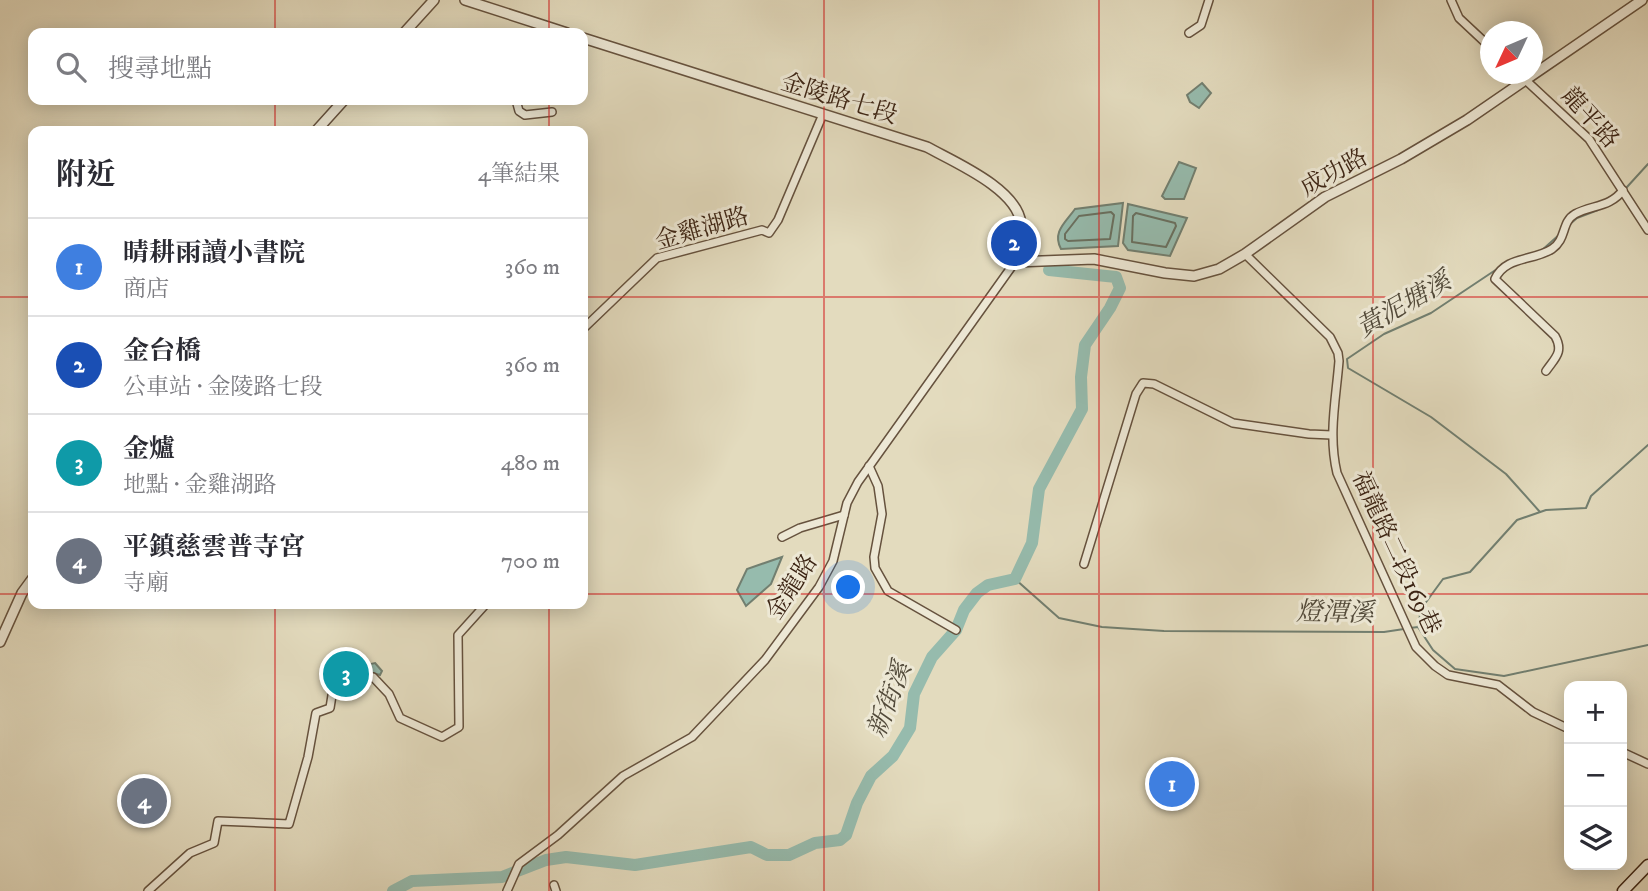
<!DOCTYPE html>
<html lang="zh-TW">
<meta charset="utf-8">
<style>
:root{--surface:#fff;--page:#f7f7f7;--text:#2b2b33;--muted:#7c7c81;--line:#e1e1e2;--accent:#0f766e}
body{margin:0;font-family:"IM FELL DW Pica","Noto Serif TC",serif;background:var(--page);color:var(--text)}
.controls{position:absolute;right:21px;bottom:21px;display:grid;overflow:hidden;border-radius:14px;box-shadow:0 4px 18px #0003}
.controls button{width:63px;height:63px;display:grid;place-items:center;padding:0;border:0;border-bottom:2px solid var(--line);background:var(--surface);color:var(--text);font:35px sans-serif}
.compass{position:absolute;left:1480px;top:21px;width:63px;height:63px;border-radius:50%;background:var(--surface);box-shadow:0 4px 18px #0003;rotate:226deg}
.you{position:absolute;left:849px;top:588px;width:24px;height:24px;margin:-18px;border:5px solid #fff;border-radius:50%;background:#1a73e8;box-shadow:0 0 0 10px #1a73e833}
.badge{display:grid;place-items:center;width:46px;height:46px;border-radius:50%;background:var(--accent);color:#fff;font-size:23px;font-weight:700}
.pin{position:absolute;translate:-50% -50%;border:4px solid #fff;box-shadow:0 2px 7px #0006}
.list{margin:0;padding:0;list-style:none}
h2{display:flex;justify-content:space-between;align-items:center;height:91px;margin:0;padding:0 28px;font-size:30px}
h2 small{font-size:23px;font-weight:400;color:var(--muted)}
.list li{display:grid;grid-template-columns:46px 1fr auto;gap:21px;align-items:center;box-sizing:border-box;height:98px;padding:0 28px;border-top:2px solid var(--line)}
.list b{display:block;font-size:26px;white-space:nowrap}
.list p{margin:0;font-size:23px;white-space:nowrap;color:var(--muted)}
.list em{font-size:23px;font-style:normal;color:var(--muted)}
.icon{flex:none;width:38px;height:38px;fill:none;stroke:currentColor;stroke-width:2;stroke-linecap:round;stroke-linejoin:round}
.map{position:relative;flex:none;width:1648px;height:891px;overflow:hidden}
.search{position:absolute;background:var(--surface);box-shadow:0 4px 18px #0003;left:28px;top:28px;width:560px;height:77px;display:flex;align-items:center;gap:18px;box-sizing:border-box;padding:0 24px;border-radius:14px;color:var(--muted);font-size:26px}
.panel{position:absolute;background:var(--surface);box-shadow:0 4px 18px #0003;left:28px;top:126px;width:560px;height:483px;border-radius:14px}
.map>svg:first-child{display:block}
.water{fill:#96bbad;stroke:#727f70;stroke-width:2}
.lines{fill:none;stroke-linecap:round;stroke-linejoin:round}
.shore{stroke:#697060;stroke-width:2}
.stream{stroke:#727f70;stroke-width:2}
.river{stroke:#96bbad;stroke-width:12}
.minor-casing{stroke:#66523e;stroke-width:10}
.tertiary-casing{stroke:#66523e;stroke-width:12}
.secondary-casing{stroke:#3c2414;stroke-width:13}
.minor{stroke:#ede8d5;stroke-width:7}
.tertiary{stroke:#ede8d5;stroke-width:9}
.secondary{stroke:#ede8d5;stroke-width:10}
.grid{fill:none;stroke:#d62828;stroke-width:2;stroke-opacity:0.55}
.labels{text-anchor:middle;dominant-baseline:central;stroke-width:6;stroke-linejoin:round;paint-order:stroke}
.street-label{font-size:24px;fill:#3c2414;stroke:#ede8d5}
.water-label{font-size:26px;font-style:italic;fill:#524a3a;stroke:#ede8d5}
</style>
<div class="map">
<svg width="1648" height="891" viewBox="0 0 1648 891">
<rect width="100%" height="100%" fill="#e3dbbe"/>
<filter id="stains"><feTurbulence type="fractalNoise" baseFrequency=".00286" numOctaves="4"/><feColorMatrix values="0 0 0 0 .2 0 0 0 0 .09 0 0 0 0 .02 0 0 0 .5 -.17"/></filter>
<radialGradient id="worn" r=".72"><stop offset=".6" stop-color="#630" stop-opacity="0"/><stop offset="1" stop-color="#630" stop-opacity=".3"/></radialGradient>
<g class="water">
<path d="M1202 83 1211 93 1199 108 1190 102 1187 95Z"/>
<path d="M1179 162 1196 168 1184 199H1165L1162 196Z"/>
<path d="M1123 203 1118 246 1061 249C1052 232 1065 223 1075 209Z"/>
<path d="M1128 204 1187 218 1170 256 1128 250 1123 243Z"/>
<path d="M782 557 771 584 746 606 737 590 747 569Z"/>
<path d="M375 663 382 671 380 675 370 672 351 676 352 668Z"/>
</g>
<g class="lines">
<g class="shore">
<path d="M1111 212 1114 215 1110 239 1068 241 1065 239V234L1079 216Z"/>
<path d="M1136 213 1175 223 1176 226 1166 247 1132 242 1133 216Z"/>
</g>
<g class="stream">
<path d="M1627 187 1648 164"/>
<path d="M1569 225 1577 218 1598 210"/>
<path d="M1541 251 1560 234"/>
<path d="M1497 269 1431 313 1384 334 1347 359 1348 368 1431 417 1506 474 1540 512"/>
<path d="M1015 579 1059 618 1102 627 1164 631 1384 632 1404 629"/>
<path d="M1418 627 1421 609 1443 579 1470 572 1517 520 1546 510 1586 508 1591 496 1648 445"/>
<path d="M1410 628 1418 627 1433 650 1455 669 1504 676 1648 645"/>
</g>
<path class="river" d="M393 891 412 881 502 877 546 860 566 857 635 865 751 847 767 855H789L815 843 840 840 846 835 857 803 871 776 893 756 910 728 914 694 932 657 956 630 964 610 977 593 988 585 1015 579 1032 543 1039 489 1082 409 1081 377 1085 345 1110 308 1120 288 1116 277 1049 270"/>
<g class="minor-casing">
<g id="minor">
<path d="M1451 0 1459 18 1490 47"/>
<path d="M1189 33 1201 25 1209 0"/>
<path d="M1519 74 1589 139 1648 230"/>
<path d="M516 100 519 111 525 115 552 112"/>
<path d="M1245 254 1330 337 1338 353 1339 361C1336 399 1328 435 1337 473L1416 647 1435 666 1448 675 1498 685 1533 712 1569 729"/>
<path d="M583 329 657 258 762 230 769 233 778 220 823 114"/>
<path d="M1546 371C1555 358 1564 352 1555 336L1495 279C1505 256 1534 261 1552 249 1567 239 1561 222 1575 214 1592 205 1611 207 1623 190"/>
<path d="M869 466 878 486 882 514 874 557 875 568 888 591 956 630"/>
<path d="M782 537 800 528 844 515"/>
<path d="M1084 564 1136 394 1143 383 1154 384 1233 423 1309 434 1332 435"/>
<path d="M1622 752 1648 764"/>
<path d="M554 885 556 891"/>
<path d="M148 891 190 853 214 843 218 821 289 824 308 757 316 713 330 708 333 689 373 677 389 694 400 718 442 737 459 727 458 635 486 604"/>
<path d="M507 891 519 864 558 835 623 776 692 737 765 660 819 587 833 561 847 503 858 482 1015 262"/>
</g>
</g>
<g class="tertiary-casing">
<g id="tertiary">
<path d="M465 0 567 33"/>
<path d="M404 33 434 0"/>
<path d="M583 38 927 147C954 162 1018 189 1021 224 1023 235 1017 250 1015 262L1094 259 1165 273 1194 276 1219 269 1245 254 1325 197 1401 159 1467 120 1642 0"/>
<path d="M316 131 344 100"/>
<path d="M0 642 22 593 33 578"/>
</g>
</g>
<g class="secondary-casing">
<path id="secondary" d="M1623 891 1648 865"/>
</g>
<use href="#minor" class="minor"/>
<use href="#tertiary" class="tertiary"/>
<use href="#secondary" class="secondary"/>
</g>
<path class="grid" d="M275 0V33M549 0V33M824 0V891M1099 0V891M1373 0V891M275 100V131M549 100V131M0 297H33M583 297H1648M0 594H33M583 594H1648M275 604V891M549 604V891"/>
<g class="labels">
<g class="street-label">
<text transform="translate(839 99) rotate(17)">金陵路七段</text>
<text transform="translate(1590 118) rotate(48)">龍平路</text>
<text transform="translate(1334 173) rotate(-29)">成功路</text>
<text transform="translate(702 229) rotate(-16)">金雞湖路</text>
<text transform="translate(1396 553) rotate(65)">福龍路二段169巷</text>
<text transform="translate(792 587) rotate(-57)">金龍路</text>
</g>
<g class="water-label">
<text transform="translate(1404 305) rotate(-30)">黃泥塘溪</text>
<text transform="translate(1335 613) rotate(1)">燈潭溪</text>
<text transform="translate(890 700) rotate(-69)">新街溪</text>
</g>
</g>
<rect width="100%" height="100%" filter="url(#stains)"/>
<rect width="100%" height="100%" fill="url(#worn)"/>
</svg>
<div class="controls">
<button>+</button>
<button>−</button>
<button><svg class="icon" aria-label="layers" viewBox="0 0 24 24"><path d="M12 4l9 5-9 5-9-5zM3 14l9 5 9-5"/></svg></button>
</div>
<svg class="compass" viewBox="-18 -18 36 36"><path d="M0-13l5 13h-10z" fill="#e53935"/><path d="M0 13l5-13h-10z" fill="#7c7c81"/></svg>
<div class="you"></div>
<div class="pin badge" style="left:1172px;top:784px;background:#3f7fe0">1</div>
<div class="pin badge" style="left:1014px;top:243px;background:#1a4fb4">2</div>
<div class="pin badge" style="left:346px;top:674px;background:#0f9aa8">3</div>
<div class="pin badge" style="left:144px;top:801px;background:#6b7280">4</div>
<div class="search"><svg class="icon" aria-label="search" viewBox="0 0 24 24"><circle cx="10" cy="10" r="6"/><path d="M15 15l6 6"/></svg>搜尋地點</div>
<section class="panel">
<h2>附近<small>4筆結果</small></h2>
<ul class="list">
<li><span class="badge" style="background:#3f7fe0">1</span><div><b>晴耕雨讀小書院</b><p>商店</p></div><em>360 m</em></li>
<li><span class="badge" style="background:#1a4fb4">2</span><div><b>金台橋</b><p>公車站 · 金陵路七段</p></div><em>360 m</em></li>
<li><span class="badge" style="background:#0f9aa8">3</span><div><b>金爐</b><p>地點 · 金雞湖路</p></div><em>480 m</em></li>
<li><span class="badge" style="background:#6b7280">4</span><div><b>平鎮慈雲普寺宮</b><p>寺廟</p></div><em>700 m</em></li>
</ul>
</section>
</div>
